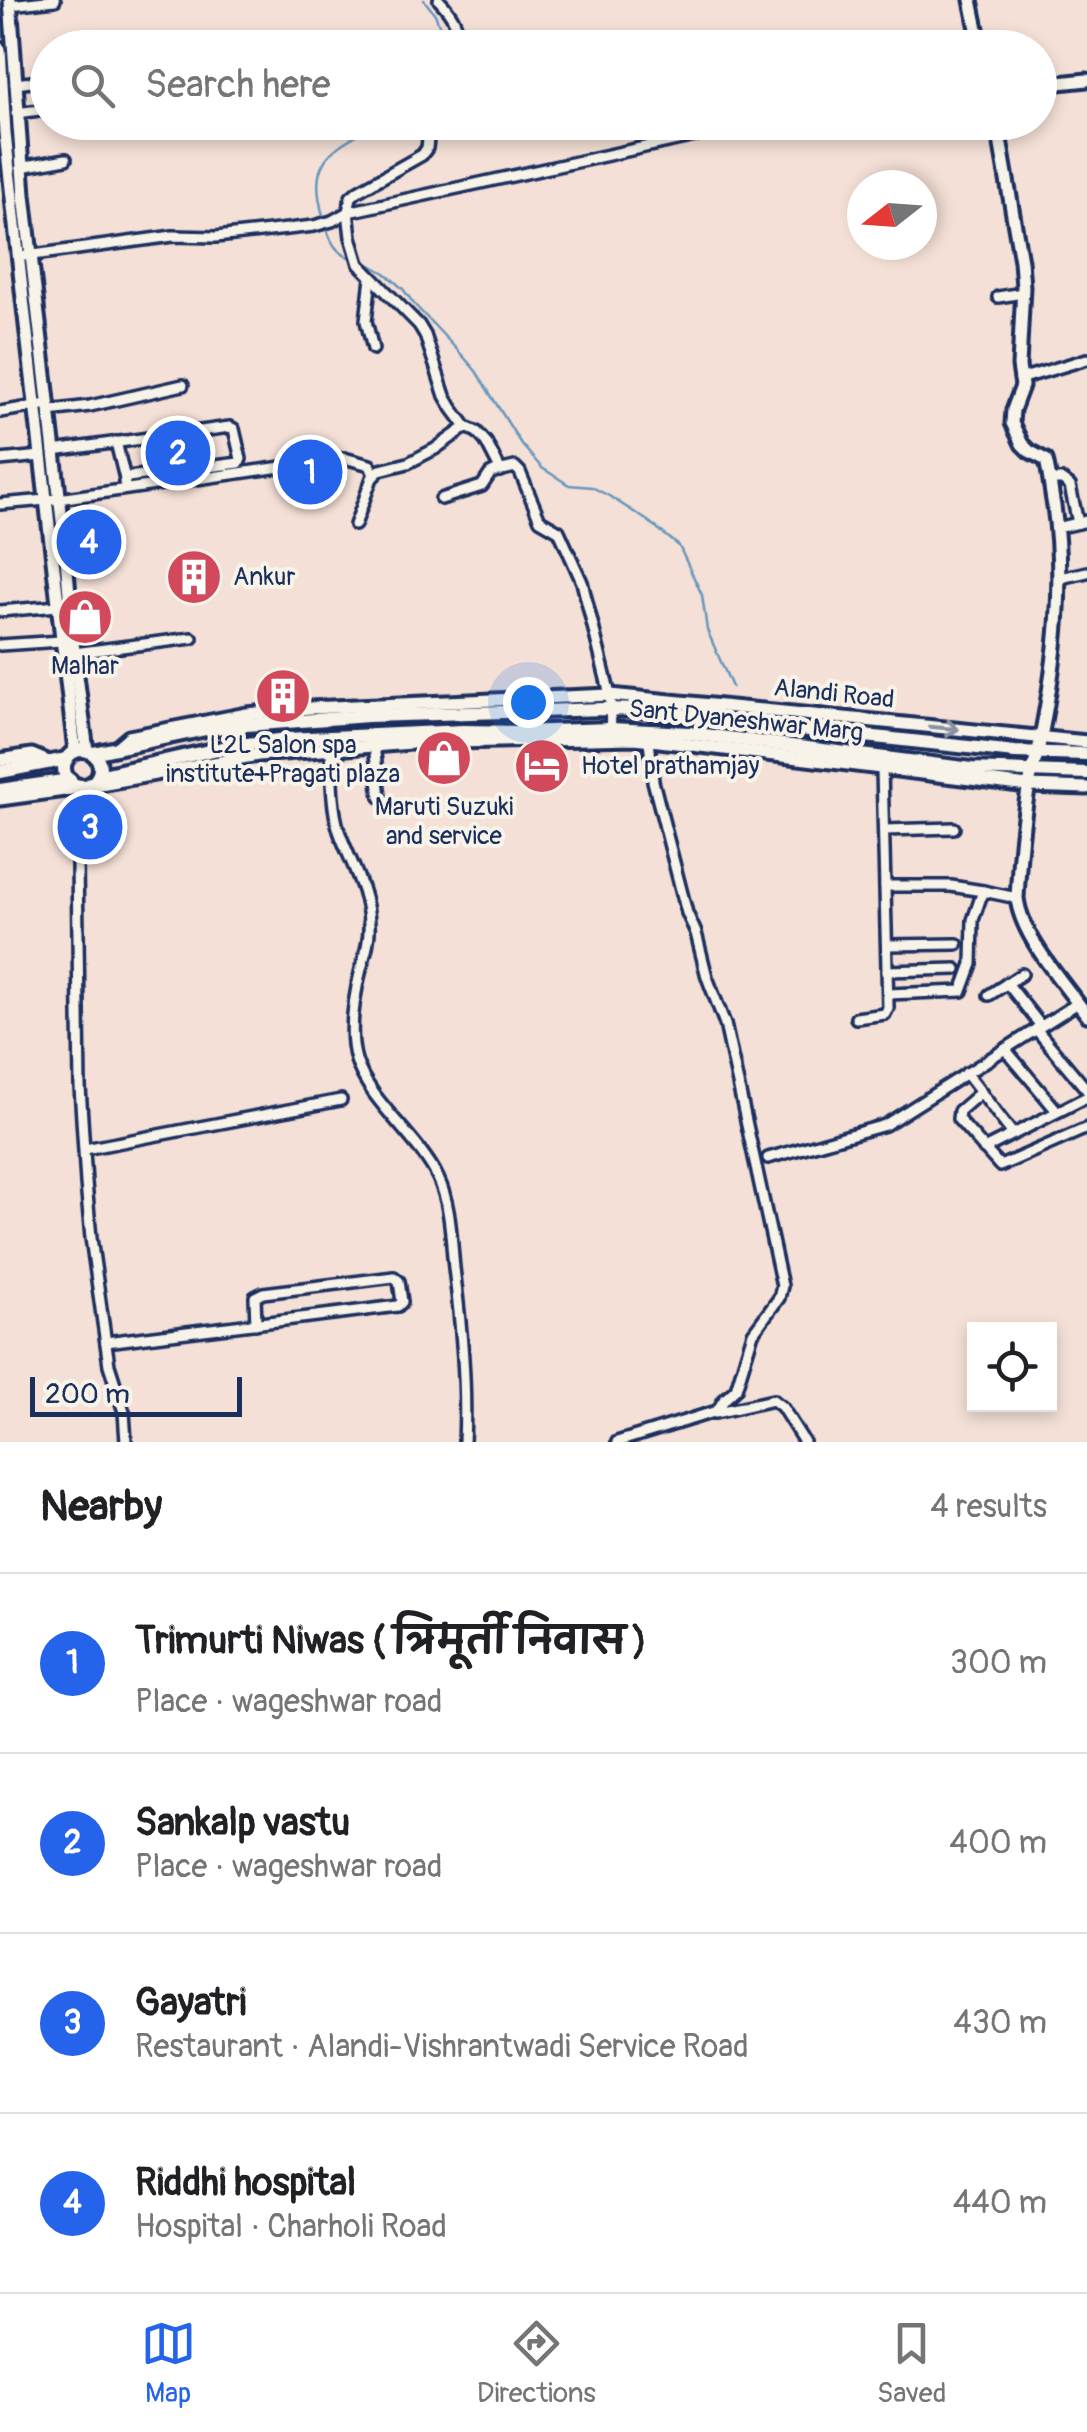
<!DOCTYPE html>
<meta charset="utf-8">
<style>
:root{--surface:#fff;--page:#f2f2f2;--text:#202124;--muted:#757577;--line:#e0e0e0;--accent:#2563eb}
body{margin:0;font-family:Pangolin,"Playpen Sans Deva",sans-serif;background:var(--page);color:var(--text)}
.controls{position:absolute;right:30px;bottom:30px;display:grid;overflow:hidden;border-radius:0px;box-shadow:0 5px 15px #0003}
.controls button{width:90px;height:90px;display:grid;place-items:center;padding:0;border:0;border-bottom:2px solid var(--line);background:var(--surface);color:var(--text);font:50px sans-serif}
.compass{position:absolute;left:847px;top:170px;width:90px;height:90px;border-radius:50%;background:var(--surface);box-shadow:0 5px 15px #0003;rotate:253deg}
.scale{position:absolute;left:30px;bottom:25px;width:212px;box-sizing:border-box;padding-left:10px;border:5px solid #1b2f5e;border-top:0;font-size:28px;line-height:35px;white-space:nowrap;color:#1b2f5e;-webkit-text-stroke:8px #f7f3e8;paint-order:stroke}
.you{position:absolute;left:528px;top:702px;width:35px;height:35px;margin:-25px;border:8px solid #fff;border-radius:50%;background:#1a73e8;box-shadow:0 0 0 15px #1a73e833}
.badge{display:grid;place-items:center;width:65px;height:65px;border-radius:50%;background:var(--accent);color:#fff;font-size:32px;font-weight:700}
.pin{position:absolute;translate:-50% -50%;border:5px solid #fff;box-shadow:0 2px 10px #0006}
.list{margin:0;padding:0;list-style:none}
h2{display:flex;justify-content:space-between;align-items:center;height:130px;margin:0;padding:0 40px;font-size:42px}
h2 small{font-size:32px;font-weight:400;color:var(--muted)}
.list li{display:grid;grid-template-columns:65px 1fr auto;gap:30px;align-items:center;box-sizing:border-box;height:180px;padding:0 40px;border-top:2px solid var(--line)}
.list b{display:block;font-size:38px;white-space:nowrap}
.list p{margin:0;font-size:32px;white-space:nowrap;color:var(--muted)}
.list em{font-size:32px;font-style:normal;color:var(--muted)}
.icon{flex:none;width:55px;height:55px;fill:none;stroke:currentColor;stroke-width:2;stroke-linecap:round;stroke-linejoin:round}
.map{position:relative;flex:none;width:1087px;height:1442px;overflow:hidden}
.search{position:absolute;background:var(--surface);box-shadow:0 5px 15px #0003;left:30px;right:30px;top:30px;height:110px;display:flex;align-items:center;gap:25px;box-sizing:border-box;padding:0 35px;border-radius:55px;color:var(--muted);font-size:38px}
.sheet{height:850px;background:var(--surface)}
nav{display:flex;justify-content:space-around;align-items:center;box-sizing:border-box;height:140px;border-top:2px solid var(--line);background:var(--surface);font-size:28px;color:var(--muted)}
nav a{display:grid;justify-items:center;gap:5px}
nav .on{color:var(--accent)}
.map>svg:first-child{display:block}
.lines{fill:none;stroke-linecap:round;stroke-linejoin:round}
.stream{stroke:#6796bd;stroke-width:2.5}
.street-casing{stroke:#1b2f5e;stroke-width:16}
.secondary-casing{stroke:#1b2f5e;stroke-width:19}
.primary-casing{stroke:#1b2f5e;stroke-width:20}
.street{stroke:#f7f3e8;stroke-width:9}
.secondary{stroke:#f7f3e8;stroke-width:11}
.primary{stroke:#f7f3e8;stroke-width:12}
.oneway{stroke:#8991a3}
.labels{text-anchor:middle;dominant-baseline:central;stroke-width:8;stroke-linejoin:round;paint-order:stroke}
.poi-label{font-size:25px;fill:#1b2f5e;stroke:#f7f3e8}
.street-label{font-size:25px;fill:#1b2f5e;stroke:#f7f3e8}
</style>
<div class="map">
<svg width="1087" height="1442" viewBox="0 0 1087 1442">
<rect width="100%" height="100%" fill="#f4e0d6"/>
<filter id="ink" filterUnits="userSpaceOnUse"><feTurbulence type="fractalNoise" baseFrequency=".01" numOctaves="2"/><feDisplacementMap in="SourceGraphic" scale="20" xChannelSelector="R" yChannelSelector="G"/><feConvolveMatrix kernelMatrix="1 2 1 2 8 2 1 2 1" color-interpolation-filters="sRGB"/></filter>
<g filter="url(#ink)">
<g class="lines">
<g class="stream">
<path d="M424 0 435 14 448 48"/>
<path d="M324 219C306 158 331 149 380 122"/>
<path d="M326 226C331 243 337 255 355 259"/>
<path d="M363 261 385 273 403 289 414 304 462 355 476 371 521 444 542 468 569 485 592 487 609 496 648 521 679 546 702 595 707 630 732 687"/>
</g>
<g class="street-casing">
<g id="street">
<path d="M439 0C453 15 460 26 457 48"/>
<path d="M10 5 55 0"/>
<path d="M15 84 48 80"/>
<path d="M16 113 48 109"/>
<path d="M430 122 427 148 422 155 358 191 351 197 348 212 351 237 359 264 419 325 425 335 445 396 452 408 466 427 477 432 486 442 501 471"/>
<path d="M21 167 66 159"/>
<path d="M26 256 173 236 216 237 314 226 332 221 348 212 759 122"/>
<path d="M371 278 366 321 373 349"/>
<path d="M998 297 1023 293"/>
<path d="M1020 379 1087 359"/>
<path d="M49 411 90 406 183 385"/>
<path d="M0 412 48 404"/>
<path d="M116 442 125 479"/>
<path d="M53 451 230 427 234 429 241 459 239 463 128 477 124 482 126 489"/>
<path d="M0 460 41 456"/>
<path d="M1051 480H1062L1070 486 1078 523"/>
<path d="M441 499 482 486 490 474 494 472 515 467 520 472 540 520 559 531 582 582 610 695 611 735"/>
<path d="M0 504 58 499 344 458 370 465 374 475"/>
<path d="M355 525 372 478 380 470 408 463 435 449 466 427"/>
<path d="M1057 528 1087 521"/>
<path d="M1060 578 1087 572"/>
<path d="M0 611 58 606"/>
<path d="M0 645 61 641"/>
<path d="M74 653 192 638"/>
<path d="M374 745 380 797"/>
<path d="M331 748C332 775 331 805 339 831 350 862 369 892 369 925 370 940 365 955 361 969 354 997 348 1032 356 1060 368 1100 420 1139 438 1178 451 1205 451 1238 454 1268 461 1325 467 1384 464 1442"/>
<path d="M79 785 77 862 80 1087 86 1183 91 1238 109 1365 124 1412 126 1442"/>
<path d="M884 830 954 828"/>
<path d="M885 886H951L983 891"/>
<path d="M887 945 957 944"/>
<path d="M887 971 956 969"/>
<path d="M1007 983 1041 1026"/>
<path d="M888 994 962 991 972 964 973 920 983 891 1017 898"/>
<path d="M989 995 1022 974"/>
<path d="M856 1018 885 1014 888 1008 882 769"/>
<path d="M1036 1029 1087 1090"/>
<path d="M1005 1049 1057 1111"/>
<path d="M966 1073 1012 1133"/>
<path d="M981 1092 959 1111 958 1119 1000 1166 1087 1128"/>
<path d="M85 1149 341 1100"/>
<path d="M984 1149 1087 1097"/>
<path d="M768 1158 885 1125 1078 1003"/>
<path d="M106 1342 398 1306 402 1302 399 1281 394 1277 263 1293 255 1297 256 1324"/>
<path d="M715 1413 773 1400 782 1407 804 1442"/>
<path d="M617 1442 717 1411 724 1400 736 1389 753 1333 779 1298 782 1286 725 1024 707 977 696 933 687 913 653 781 649 740"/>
</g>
</g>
<g class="secondary-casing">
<g id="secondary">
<path d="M10 0 24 195 65 546 74 653 87 751"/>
<path d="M971 0 981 48"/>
<path d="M0 49 5 133 23 299 75 751"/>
<path d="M1040 85 1087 80"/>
<path d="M997 122 1021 261 1023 287 1019 366 1022 386 1013 410 1012 423 1022 444 1029 451 1046 460C1050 476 1051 491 1054 506 1065 584 1056 660 1041 737 1038 755 1031 772 1028 790 1022 825 1019 862 1017 898 1021 936 1064 984 1087 1015"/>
<path d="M116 748 129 737 247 714 309 708 610 695 1087 742"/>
<path d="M0 760 32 755 51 763"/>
<path d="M0 799 79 788 258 755 411 743 635 738 1028 786 1087 788"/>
</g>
</g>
<g class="primary-casing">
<g id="primary">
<circle cx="82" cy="768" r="18"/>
<path d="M93 753 206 729 233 726 368 716 604 709 643 710 753 724 1015 752 1087 754"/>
<path d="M0 772 67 759"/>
<path d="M98 776 231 746 287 739 463 731 519 732 611 729 689 733 971 769 1087 773"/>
<path d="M0 790 70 780"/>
</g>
</g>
<use href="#street" class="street"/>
<use href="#secondary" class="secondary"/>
<use href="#primary" class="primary"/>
</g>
<defs><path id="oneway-shaft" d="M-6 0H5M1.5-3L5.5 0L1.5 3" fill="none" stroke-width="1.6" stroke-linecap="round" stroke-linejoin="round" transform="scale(2.5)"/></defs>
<use class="oneway" href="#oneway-shaft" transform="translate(944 728) rotate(5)"/>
</g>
<defs>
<g id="building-disc" transform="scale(2.875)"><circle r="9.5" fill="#d1495b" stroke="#f7f3e8"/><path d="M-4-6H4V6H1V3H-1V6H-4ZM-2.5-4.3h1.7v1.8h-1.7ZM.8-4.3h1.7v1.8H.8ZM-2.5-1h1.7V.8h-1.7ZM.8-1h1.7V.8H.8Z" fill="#fff"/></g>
<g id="shop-disc" transform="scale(2.875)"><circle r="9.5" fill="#d1495b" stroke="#f7f3e8"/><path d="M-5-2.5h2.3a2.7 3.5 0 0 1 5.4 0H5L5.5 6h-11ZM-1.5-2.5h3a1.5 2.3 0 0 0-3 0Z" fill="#fff"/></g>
<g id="hotel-disc" transform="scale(2.875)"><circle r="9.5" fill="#d1495b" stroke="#f7f3e8"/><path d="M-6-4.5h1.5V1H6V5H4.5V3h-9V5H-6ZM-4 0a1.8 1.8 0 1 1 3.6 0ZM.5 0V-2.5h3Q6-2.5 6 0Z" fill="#fff"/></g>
</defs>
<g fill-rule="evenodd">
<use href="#building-disc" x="194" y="577"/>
<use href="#shop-disc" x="85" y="617"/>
<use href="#building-disc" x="283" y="696"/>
<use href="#shop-disc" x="444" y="758"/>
<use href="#hotel-disc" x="542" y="766"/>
</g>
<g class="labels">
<g class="poi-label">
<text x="233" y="577" text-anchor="start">Ankur</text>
<text x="85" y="666">Malhar</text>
<text x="283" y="745">L2L Salon spa<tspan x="283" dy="29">institute+Pragati plaza</tspan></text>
<text x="581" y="766" text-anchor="start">Hotel prathamjay</text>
<text x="444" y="807">Maruti Suzuki<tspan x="444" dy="29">and service</tspan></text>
</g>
<g class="street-label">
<text transform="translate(834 694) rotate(6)">Alandi Road</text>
<text transform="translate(746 721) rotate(6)">Sant Dyaneshwar Marg</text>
</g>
</g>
</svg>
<div class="controls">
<button><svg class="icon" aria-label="locate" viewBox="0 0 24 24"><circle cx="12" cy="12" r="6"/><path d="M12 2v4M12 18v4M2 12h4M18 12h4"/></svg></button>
</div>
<svg class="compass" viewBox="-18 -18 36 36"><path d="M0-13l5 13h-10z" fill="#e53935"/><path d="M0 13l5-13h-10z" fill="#757577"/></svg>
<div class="scale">200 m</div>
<div class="you"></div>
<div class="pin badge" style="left:310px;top:472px">1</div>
<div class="pin badge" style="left:178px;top:453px">2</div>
<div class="pin badge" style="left:90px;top:827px">3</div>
<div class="pin badge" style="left:89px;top:542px">4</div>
<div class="search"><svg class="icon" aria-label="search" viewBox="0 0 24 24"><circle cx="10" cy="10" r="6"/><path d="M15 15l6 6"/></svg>Search here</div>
</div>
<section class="sheet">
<h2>Nearby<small>4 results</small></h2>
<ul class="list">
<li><span class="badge">1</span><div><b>Trimurti Niwas ( त्रिमूर्ती निवास )</b><p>Place · wageshwar road</p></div><em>300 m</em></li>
<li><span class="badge">2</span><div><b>Sankalp vastu</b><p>Place · wageshwar road</p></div><em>400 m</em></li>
<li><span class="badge">3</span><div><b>Gayatri</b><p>Restaurant · Alandi-Vishrantwadi Service Road</p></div><em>430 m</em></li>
<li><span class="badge">4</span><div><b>Riddhi hospital</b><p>Hospital · Charholi Road</p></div><em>440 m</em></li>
</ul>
</section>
<nav>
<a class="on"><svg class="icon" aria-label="map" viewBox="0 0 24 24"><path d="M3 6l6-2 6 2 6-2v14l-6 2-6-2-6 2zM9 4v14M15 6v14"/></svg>Map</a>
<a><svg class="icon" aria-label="directions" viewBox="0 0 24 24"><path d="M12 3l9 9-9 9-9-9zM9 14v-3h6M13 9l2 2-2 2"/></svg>Directions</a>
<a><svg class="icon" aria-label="saved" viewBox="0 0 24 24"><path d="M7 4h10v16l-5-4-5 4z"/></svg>Saved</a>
</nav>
